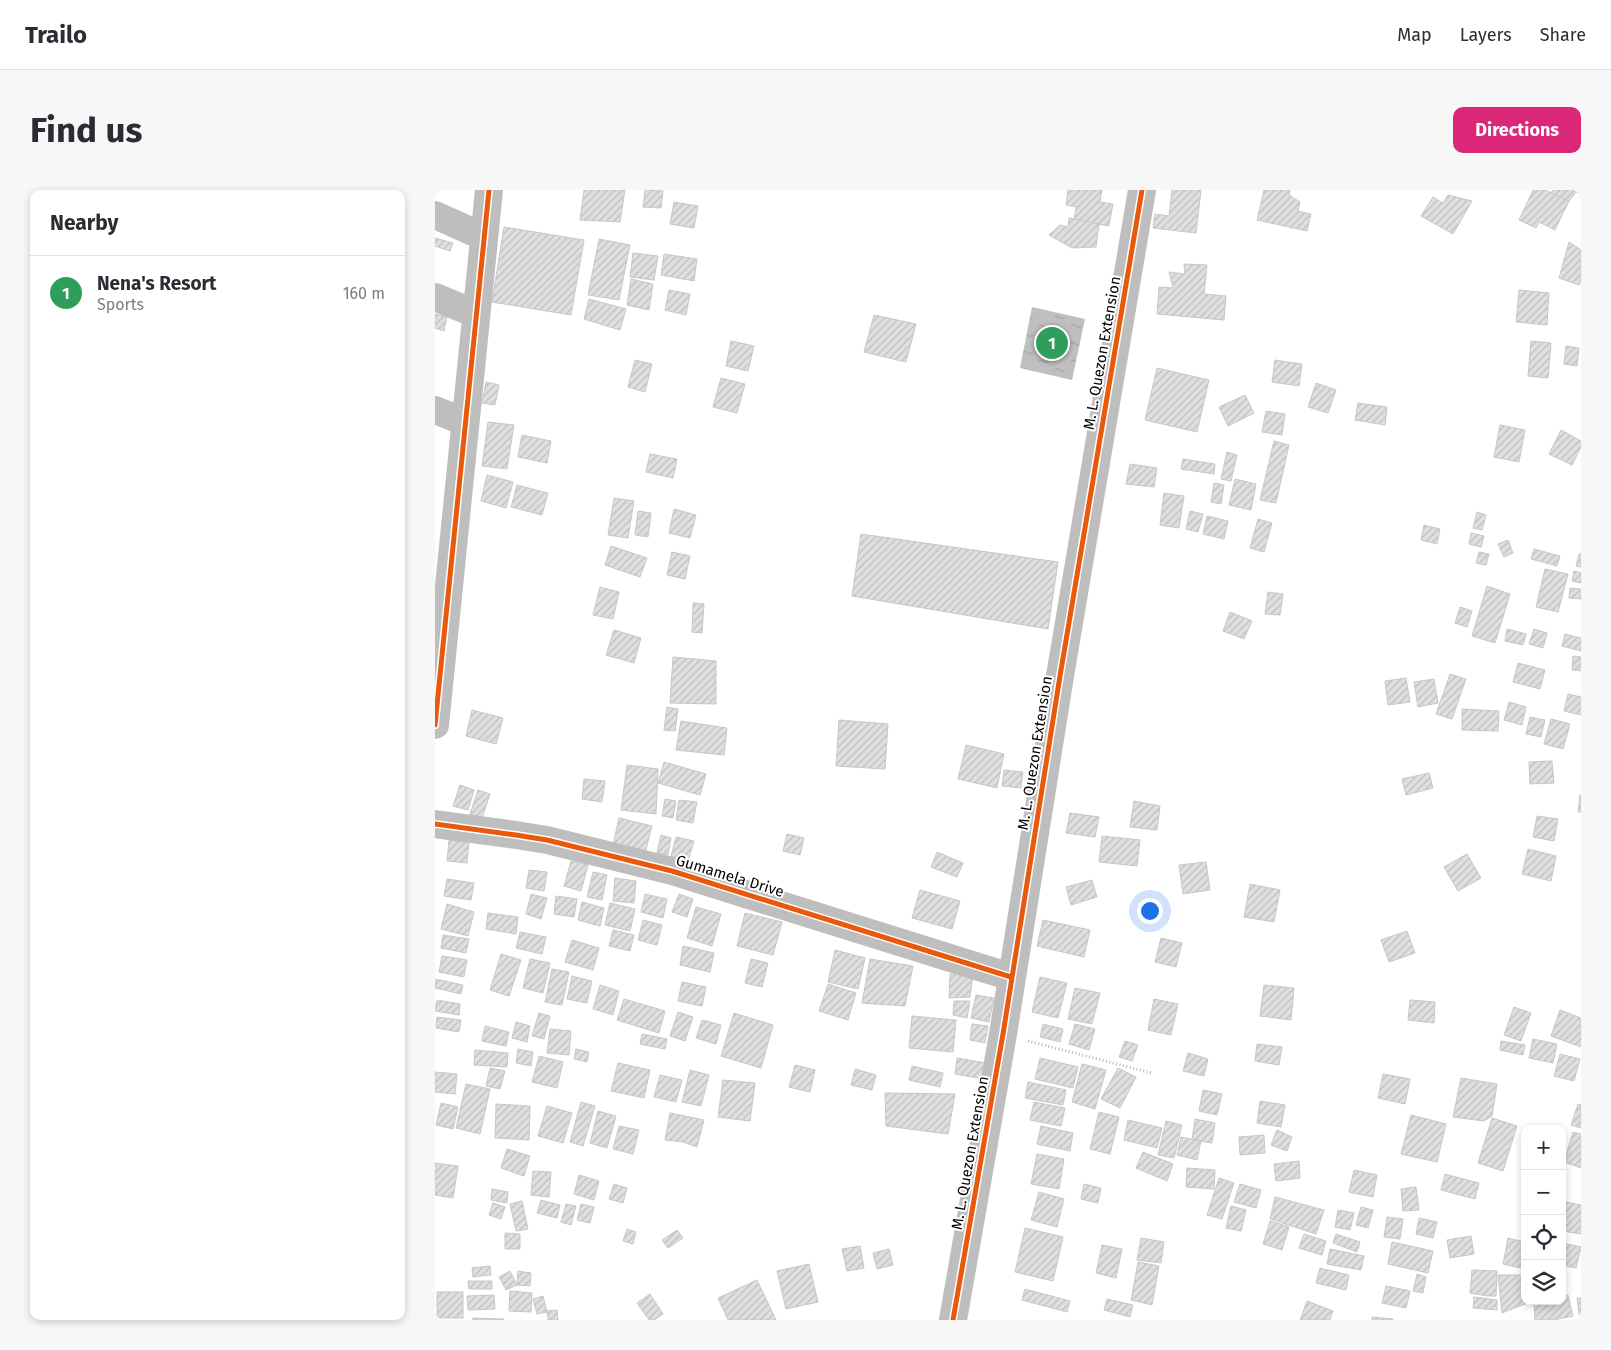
<!DOCTYPE html>
<meta charset="utf-8">
<style>
:root{--surface:#fff;--page:#f7f7f7;--text:#2b2b33;--muted:#7c7c81;--line:#e1e1e2;--accent:#db2777}
body{margin:0;font-family:"Fira Sans",sans-serif;background:var(--page);color:var(--text)}
.controls{position:absolute;right:15px;bottom:15px;display:grid;overflow:hidden;border-radius:10px;box-shadow:0 2px 8px #0003}
.controls button{width:45px;height:45px;display:grid;place-items:center;padding:0;border:0;border-bottom:1px solid var(--line);background:var(--surface);color:var(--text);font:25px sans-serif}
.you{position:absolute;left:714px;top:720px;width:18px;height:18px;margin:-12px;border:4px solid #fff;border-radius:50%;background:#1a73e8;box-shadow:0 0 0 8px #1a73e833}
.badge{display:grid;place-items:center;width:32px;height:32px;border-radius:50%;background:var(--accent);color:#fff;font-size:16px;font-weight:700}
.pin{position:absolute;translate:-50% -50%;border:2px solid #fff;box-shadow:0 1px 5px #0006}
.list{margin:0;padding:0;list-style:none}
h2{display:flex;justify-content:space-between;align-items:center;height:65px;margin:0;padding:0 20px;font-size:21px}
h2 small{font-size:16px;font-weight:400;color:var(--muted)}
.list li{display:grid;grid-template-columns:32px 1fr auto;gap:15px;align-items:center;box-sizing:border-box;height:75px;padding:0 20px;border-top:1px solid var(--line)}
.list b{display:block;font-size:19px;white-space:nowrap}
.list p{margin:0;font-size:16px;white-space:nowrap;color:var(--muted)}
.list em{font-size:16px;font-style:normal;color:var(--muted)}
.icon{flex:none;width:28px;height:28px;fill:none;stroke:currentColor;stroke-width:2;stroke-linecap:round;stroke-linejoin:round}
.map{position:relative;flex:none;width:1146px;height:1130px;overflow:hidden;border-radius:10px}
header{display:flex;align-items:center;gap:30px;box-sizing:border-box;height:70px;padding:0 25px;background:var(--surface);border-bottom:1px solid var(--line)}
header strong{font-size:24px}
nav{display:flex;gap:28px;margin-inline-start:auto;font-size:18px}
.intro{display:flex;align-items:center;justify-content:space-between;box-sizing:border-box;height:120px;padding:0 30px}
h1{margin:0;font-size:35px}
.button{padding:12px 22px;border-radius:10px;background:var(--accent);color:#fff;font-size:18px;font-weight:700}
main{display:flex;gap:30px;padding:0 30px}
aside{flex:1;background:var(--surface);border-radius:10px;box-shadow:0 2px 8px #0003}
.map>svg:first-child{display:block}
.water{fill:url(#water-ripples)}
.building{fill:url(#building-hatch);stroke:#c7c7c7}
.lines{fill:none;stroke-linecap:round;stroke-linejoin:round}
.path{stroke:#b9b9b9;stroke-width:3;stroke-dasharray:1 2.5;stroke-linecap:butt}
.minor{stroke:#bebebe;stroke-width:28}
.cycleway-casing{stroke:#fff;stroke-width:8}
.cycleway{stroke:#e8590c;stroke-width:5}
.labels{text-anchor:middle;dominant-baseline:central;stroke-width:4;stroke-linejoin:round;paint-order:stroke}
.street-label{font-size:15px;fill:#000;stroke:#fff}
</style>
<header>
<strong>Trailo</strong>
<nav><a>Map</a><a>Layers</a><a>Share</a></nav>
</header>
<div class="intro"><h1>Find us</h1><a class="button">Directions</a></div>
<main>
<aside>
<h2>Nearby<small></small></h2>
<ul class="list">
<li><span class="badge" style="background:#2e9e5b">1</span><div><b>Nena's Resort</b><p>Sports</p></div><em>160 m</em></li>
</ul>
</aside>
<div class="map">
<svg width="1146" height="1130" viewBox="0 0 1146 1130">
<defs>
<pattern id="water-ripples" width="26" height="14" patternUnits="userSpaceOnUse" patternTransform="scale(1.25)"><rect width="26" height="14" fill="#bfbfbf"/><path d="M2 4q2-2 4 0t4 0M15 11q2-2 4 0t4 0" fill="none" stroke="#a2a2a2"/></pattern>
<pattern id="building-hatch" width="6" height="6" patternUnits="userSpaceOnUse" patternTransform="scale(1.25)"><rect width="6" height="6" fill="#dfdfdf"/><path d="M-1 1l2-2M0 6l6-6M5 7l2-2" fill="none" stroke="#bebebe"/></pattern>
</defs>
<rect width="100%" height="100%" fill="#fff"/>
<path class="water" d="M597 117 650 129 637 190 585 178Z"/>
<g class="building">
<path d="M149 0H190L185 32 145 30Z"/>
<path d="M210 0 228 1 226 18 208 17Z"/>
<path d="M633 0H667L665 12 678 14 674 36 639 30 641 17 631 15Z"/>
<path d="M737 0H766L761 43 718 38 720 24 734 26Z"/>
<path d="M829 0H855L854 5 865 12 863 21 876 24 872 41 822 30Z"/>
<path d="M1098 0H1110L1134 11 1120 40 1104 32 1101 38 1084 30Z"/>
<path d="M1118 0H1146V4L1141 2 1134 11 1116 3Z"/>
<path d="M1013 5 1037 11 1018 44 986 26 998 7 1008 13Z"/>
<path d="M239 12 263 16 259 38 235 34Z"/>
<path d="M634 28 664 34 661 57 637 58 614 45 625 35 633 37Z"/>
<path d="M69 37 149 50 136 125 57 112Z"/>
<path d="M0 48 18 53 15 61 0 56Z"/>
<path d="M164 49 195 55 184 110 153 105Z"/>
<path d="M1134 52 1146 60V89L1144 95 1124 88Z"/>
<path d="M198 63 223 66 219 90 195 87Z"/>
<path d="M229 64 262 69 259 91 226 85Z"/>
<path d="M749 74 772 75 769 104 791 106 789 130 722 124 724 97 738 98 734 82 750 84Z"/>
<path d="M196 89 218 94 214 120 192 115Z"/>
<path d="M234 100 255 104 251 125 230 120Z"/>
<path d="M1084 100 1114 103 1112 135 1081 132Z"/>
<path d="M154 109 191 119 185 140 149 129Z"/>
<path d="M0 124 12 127 9 141 0 138Z"/>
<path d="M439 125 481 134 471 172 429 162Z"/>
<path d="M296 151 319 156 313 181 291 176Z"/>
<path d="M1096 151 1116 153 1113 188 1093 186Z"/>
<path d="M1131 156 1144 158 1142 176 1129 174Z"/>
<path d="M200 170 217 174 210 202 193 197Z"/>
<path d="M840 170 867 174 864 196 837 192Z"/>
<path d="M722 178 774 190 762 242 710 230Z"/>
<path d="M286 188 310 194 302 223 278 217Z"/>
<path d="M51 192 64 195 60 215 47 213Z"/>
<path d="M881 193 901 200 893 223 873 217Z"/>
<path d="M810 205 819 223 793 236 784 217Z"/>
<path d="M923 213 952 217 950 235 920 230Z"/>
<path d="M831 221 850 224 847 245 827 242Z"/>
<path d="M53 232 79 235 72 279 47 276Z"/>
<path d="M1065 235 1090 240 1084 272 1059 267Z"/>
<path d="M1126 240 1146 251V257L1137 275 1114 264Z"/>
<path d="M87 245 116 251 112 273 83 267Z"/>
<path d="M839 251 854 255 841 313 825 310Z"/>
<path d="M792 262 802 265 796 291 786 289Z"/>
<path d="M215 264 242 269 238 288 211 282Z"/>
<path d="M748 269 780 274 779 284 746 279Z"/>
<path d="M695 274 722 278 719 297 691 294Z"/>
<path d="M52 285 78 292 71 318 46 311Z"/>
<path d="M800 289 821 294 816 320 794 315Z"/>
<path d="M779 293 789 295 786 314 776 312Z"/>
<path d="M82 295 113 303 107 325 76 317Z"/>
<path d="M729 303 749 306 744 338 725 335Z"/>
<path d="M179 308 199 311 193 348 173 345Z"/>
<path d="M239 319 261 325 255 348 234 343Z"/>
<path d="M203 321 216 323 213 347 200 345Z"/>
<path d="M755 321 768 324 763 342 751 339Z"/>
<path d="M1042 322 1051 325 1047 340 1038 338Z"/>
<path d="M772 326 793 331 789 349 768 344Z"/>
<path d="M823 329 837 333 829 362 815 358Z"/>
<path d="M989 335 1005 339 1002 354 986 350Z"/>
<path d="M1036 343 1049 346 1046 357 1034 354Z"/>
<path d="M426 344 623 372 613 439 417 406Z"/>
<path d="M1073 350 1078 363 1069 367 1063 354Z"/>
<path d="M176 356 212 368 205 387 170 375Z"/>
<path d="M1099 359 1125 366 1122 376 1096 369Z"/>
<path d="M237 362 255 366 250 389 232 385Z"/>
<path d="M1044 362 1054 364 1051 375 1041 373Z"/>
<path d="M1144 364H1146V377L1141 376Z"/>
<path d="M1110 379 1133 384 1123 422 1101 417Z"/>
<path d="M1139 381 1146 383V393L1137 391Z"/>
<path d="M1052 396 1075 404 1060 453 1037 446Z"/>
<path d="M165 397 184 402 178 429 158 425Z"/>
<path d="M1135 398 1146 399V409L1134 408Z"/>
<path d="M833 402 848 404 845 425 830 424Z"/>
<path d="M258 413 269 414 267 443 257 442Z"/>
<path d="M1025 417 1037 421 1032 437 1020 433Z"/>
<path d="M795 422 817 431 809 449 788 441Z"/>
<path d="M1072 439 1091 444 1088 455 1070 451Z"/>
<path d="M1099 439 1112 443 1108 458 1094 454Z"/>
<path d="M179 440 206 448 199 473 171 465Z"/>
<path d="M1130 444 1146 448V461L1127 456Z"/>
<path d="M1138 466 1146 467V481L1137 480Z"/>
<path d="M238 467 281 471V514L235 513Z"/>
<path d="M1083 473 1110 480 1105 499 1078 492Z"/>
<path d="M1015 484 1031 489 1017 529 1001 524Z"/>
<path d="M971 488 975 512 953 515 950 491Z"/>
<path d="M999 489 1003 513 983 517 979 492Z"/>
<path d="M1133 504 1146 507V525L1129 521Z"/>
<path d="M1074 512 1091 517 1087 535 1069 530Z"/>
<path d="M232 517 243 519 240 541 229 540Z"/>
<path d="M1027 519 1064 521 1063 541 1027 540Z"/>
<path d="M37 520 68 528 61 554 31 546Z"/>
<path d="M1095 527 1110 530 1106 547 1091 544Z"/>
<path d="M1116 529 1135 534 1128 559 1109 554Z"/>
<path d="M404 530 453 534 450 579 401 576Z"/>
<path d="M246 531 292 538 289 565 241 560Z"/>
<path d="M531 555 569 564 562 598 523 589Z"/>
<path d="M1117 571 1119 593 1095 594 1094 572Z"/>
<path d="M229 572 271 584 265 605 223 593Z"/>
<path d="M192 575 223 579 221 624 186 620Z"/>
<path d="M569 580 588 582 586 598 567 596Z"/>
<path d="M994 583 998 598 971 605 967 589Z"/>
<path d="M149 589 170 591 167 612 147 609Z"/>
<path d="M25 595 39 600 33 620 18 616Z"/>
<path d="M43 600 55 604 47 628 35 624Z"/>
<path d="M1145 605H1146V622H1143Z"/>
<path d="M230 609 241 611 238 628 227 626Z"/>
<path d="M244 610 262 612 258 633 241 630Z"/>
<path d="M699 611 725 616 722 640 695 637Z"/>
<path d="M635 623 664 627 660 647 631 643Z"/>
<path d="M1102 626 1123 629 1119 651 1098 647Z"/>
<path d="M184 628 217 636 210 663 178 655Z"/>
<path d="M352 644 369 648 365 665 348 661Z"/>
<path d="M226 645 236 648 233 665 222 663Z"/>
<path d="M667 646 705 650 702 676 664 672Z"/>
<path d="M241 647 259 651 253 671 236 666Z"/>
<path d="M14 650 34 652 32 673 12 671Z"/>
<path d="M1093 659 1121 666 1116 691 1087 684Z"/>
<path d="M502 662 528 673 522 687 496 677Z"/>
<path d="M1032 664 1046 688 1023 701 1009 677Z"/>
<path d="M136 671 153 675 146 701 129 696Z"/>
<path d="M771 672 775 700 748 704 744 675Z"/>
<path d="M94 680 112 682 109 701 91 698Z"/>
<path d="M158 682 172 685 167 710 152 707Z"/>
<path d="M180 688 201 691 199 713 178 711Z"/>
<path d="M12 689 39 693 36 710 9 706Z"/>
<path d="M657 690 662 707 636 715 631 697Z"/>
<path d="M815 694 845 700 839 732 809 727Z"/>
<path d="M485 700 525 711 517 739 477 728Z"/>
<path d="M96 704 112 708 106 729 91 724Z"/>
<path d="M210 704 232 709 228 728 206 722Z"/>
<path d="M244 704 258 709 252 727 237 722Z"/>
<path d="M121 706 142 709 139 727 119 724Z"/>
<path d="M147 712 169 718 165 736 143 730Z"/>
<path d="M175 713 200 719 195 741 170 735Z"/>
<path d="M12 714 39 722 33 746 6 739Z"/>
<path d="M261 717 286 724 277 756 252 748Z"/>
<path d="M53 723 83 727 81 744 51 739Z"/>
<path d="M310 723 347 732 338 765 302 756Z"/>
<path d="M208 730 227 735 222 755 203 750Z"/>
<path d="M608 730 655 740 649 767 602 756Z"/>
<path d="M178 740 199 745 195 761 174 756Z"/>
<path d="M972 741 980 763 954 772 946 750Z"/>
<path d="M85 742 111 747 107 764 81 758Z"/>
<path d="M8 745 34 749 31 763 6 758Z"/>
<path d="M726 748 747 753 741 777 720 772Z"/>
<path d="M137 750 164 758 158 780 130 772Z"/>
<path d="M248 756 279 763 275 782 245 775Z"/>
<path d="M400 760 430 768 423 799 393 792Z"/>
<path d="M66 764 86 770 74 806 55 800Z"/>
<path d="M7 766 32 770 29 787 4 782Z"/>
<path d="M95 769 115 773 108 803 88 798Z"/>
<path d="M316 769 333 773 327 797 310 793Z"/>
<path d="M435 769 478 776 470 816 427 813Z"/>
<path d="M117 779 134 782 127 815 110 812Z"/>
<path d="M538 783 535 807 514 808 515 784Z"/>
<path d="M137 786 157 791 152 813 132 809Z"/>
<path d="M605 787 632 793 623 828 597 822Z"/>
<path d="M1 789 28 795 26 804 0 798Z"/>
<path d="M247 792 271 797 267 816 243 811Z"/>
<path d="M393 794 421 803 413 830 384 821Z"/>
<path d="M165 795 184 801 178 825 158 819Z"/>
<path d="M829 795 859 798 856 830 825 826Z"/>
<path d="M640 798 665 803 657 834 633 829Z"/>
<path d="M541 805 559 808 554 832 536 828Z"/>
<path d="M189 809 230 821 224 843 182 830Z"/>
<path d="M719 809 743 814 736 845 713 840Z"/>
<path d="M2 810 25 814 24 825 0 821Z"/>
<path d="M975 810 1000 812 999 833 973 830Z"/>
<path d="M519 811H535L532 828 518 825Z"/>
<path d="M1079 817 1096 823 1086 851 1069 845Z"/>
<path d="M1125 820 1146 828V857L1116 846Z"/>
<path d="M243 822 258 827 250 851 235 846Z"/>
<path d="M104 823 115 826 109 849 97 846Z"/>
<path d="M299 823 338 835 326 878 286 866Z"/>
<path d="M477 826 521 830 518 862 474 858Z"/>
<path d="M2 827 26 830 24 842 1 838Z"/>
<path d="M267 830 286 835 281 854 261 848Z"/>
<path d="M81 832 95 836 92 852 77 848Z"/>
<path d="M537 834 553 836 550 853 535 850Z"/>
<path d="M608 834 628 839 625 852 605 847Z"/>
<path d="M640 834 660 839 654 860 634 854Z"/>
<path d="M50 836 74 842 71 856 47 851Z"/>
<path d="M115 839 136 841 134 865 112 863Z"/>
<path d="M207 844 232 849 230 859 205 854Z"/>
<path d="M1098 849 1122 854 1118 873 1094 868Z"/>
<path d="M690 851 703 855 697 871 684 867Z"/>
<path d="M1066 851 1090 855 1088 865 1065 860Z"/>
<path d="M822 854 847 857 844 875 820 871Z"/>
<path d="M83 859 98 862 96 876 81 873Z"/>
<path d="M141 859 154 862 152 872 139 869Z"/>
<path d="M40 860 73 863 72 877 39 875Z"/>
<path d="M753 863 773 869 769 886 748 881Z"/>
<path d="M1125 864 1145 869 1139 891 1119 886Z"/>
<path d="M104 866 128 872 122 898 97 892Z"/>
<path d="M522 868 551 873 548 889 520 884Z"/>
<path d="M605 868 643 877 638 898 600 889Z"/>
<path d="M183 873 215 880 209 908 176 901Z"/>
<path d="M647 874 671 880 660 919 637 912Z"/>
<path d="M360 875 380 880 375 902 354 897Z"/>
<path d="M477 876 508 883 505 897 474 890Z"/>
<path d="M55 878 70 881 65 899 51 896Z"/>
<path d="M683 878 701 887 685 918 666 909Z"/>
<path d="M420 879 441 885 437 900 416 895Z"/>
<path d="M255 880 274 885 266 916 247 912Z"/>
<path d="M0 882 22 884 20 904 0 902Z"/>
<path d="M948 884 975 889 970 914 943 908Z"/>
<path d="M225 885 247 890 241 912 219 907Z"/>
<path d="M1026 888 1062 894 1057 926 1049 931 1018 927Z"/>
<path d="M288 890 320 893 315 931 283 927Z"/>
<path d="M593 892 631 900 628 915 590 908Z"/>
<path d="M31 894 55 899 45 944 21 938Z"/>
<path d="M768 900 787 904 782 925 764 921Z"/>
<path d="M450 903 520 904 513 944 451 936Z"/>
<path d="M825 911 850 915 846 937 822 933Z"/>
<path d="M146 912 160 916 148 956 135 952Z"/>
<path d="M599 912 630 918 626 936 595 930Z"/>
<path d="M6 913 23 917 18 939 1 935Z"/>
<path d="M61 914 95 916 94 950 60 948Z"/>
<path d="M1143 914 1146 915V938L1136 935Z"/>
<path d="M112 916 137 923 128 953 103 946Z"/>
<path d="M163 921 181 926 172 958 155 953Z"/>
<path d="M664 922 684 927 675 964 655 959Z"/>
<path d="M235 923 269 930 262 957 248 952 230 950Z"/>
<path d="M976 925 1011 934 1002 972 966 964Z"/>
<path d="M1057 928 1082 936 1068 981 1043 973Z"/>
<path d="M760 929 780 933 777 953 757 950Z"/>
<path d="M693 930 727 938 722 958 689 950Z"/>
<path d="M731 931 747 935 739 968 723 965Z"/>
<path d="M184 936 204 940 198 964 178 959Z"/>
<path d="M606 936 638 943 635 961 602 954Z"/>
<path d="M842 940 857 947 852 961 836 955Z"/>
<path d="M1138 942 1146 944V978L1129 972Z"/>
<path d="M829 945 830 963 805 965 804 947Z"/>
<path d="M746 947 766 951 762 970 742 965Z"/>
<path d="M72 959 95 966 89 986 66 978Z"/>
<path d="M708 962 738 974 732 991 701 978Z"/>
<path d="M602 964 629 969 624 999 596 994Z"/>
<path d="M864 971 865 988 841 991 839 974Z"/>
<path d="M0 973 23 976 18 1008 0 1005Z"/>
<path d="M752 978 780 980 779 999 751 997Z"/>
<path d="M919 980 942 985 938 1007 914 1002Z"/>
<path d="M98 981 116 982 114 1007 96 1005Z"/>
<path d="M1010 984 1044 993 1040 1009 1006 1000Z"/>
<path d="M144 985 164 991 159 1010 139 1004Z"/>
<path d="M784 988 799 993 787 1029 772 1025Z"/>
<path d="M179 994 192 998 188 1013 174 1009Z"/>
<path d="M649 994 666 998 663 1013 646 1009Z"/>
<path d="M805 994 826 1000 821 1018 799 1012Z"/>
<path d="M981 997 984 1020 968 1021 966 999Z"/>
<path d="M57 999 73 1002 72 1013 56 1010Z"/>
<path d="M604 1002 629 1009 622 1037 596 1030Z"/>
<path d="M840 1007 889 1020 881 1044 835 1029Z"/>
<path d="M106 1010 125 1015 122 1028 102 1023Z"/>
<path d="M87 1011 93 1039 81 1041 75 1014Z"/>
<path d="M1127 1011 1146 1015V1044L1127 1041Z"/>
<path d="M58 1013 70 1017 66 1029 54 1025Z"/>
<path d="M131 1014 141 1016 136 1035 126 1032Z"/>
<path d="M146 1014 159 1017 155 1033 142 1030Z"/>
<path d="M796 1016 811 1020 806 1041 791 1038Z"/>
<path d="M926 1017 938 1020 933 1038 921 1035Z"/>
<path d="M903 1020 919 1023 915 1040 900 1037Z"/>
<path d="M952 1027 968 1029 965 1049 949 1047Z"/>
<path d="M984 1028 1002 1032 998 1048 981 1044Z"/>
<path d="M835 1031 854 1037 847 1060 828 1054Z"/>
<path d="M590 1038 628 1047 618 1091 580 1082Z"/>
<path d="M192 1039 201 1042 198 1054 188 1051Z"/>
<path d="M242 1040 248 1048 233 1058 227 1050Z"/>
<path d="M70 1043 85 1044V1059H70Z"/>
<path d="M869 1044 891 1051 887 1065 864 1058Z"/>
<path d="M901 1044 925 1052 922 1062 898 1053Z"/>
<path d="M1036 1046 1039 1064 1015 1068 1012 1050Z"/>
<path d="M706 1048 729 1052 726 1073 702 1070Z"/>
<path d="M1073 1048 1090 1052V1079L1068 1074Z"/>
<path d="M957 1052 998 1061 993 1083 953 1074Z"/>
<path d="M1127 1053 1146 1057 1141 1078 1127 1075Z"/>
<path d="M667 1055 687 1059 681 1088 661 1083Z"/>
<path d="M425 1056 429 1078 412 1081 407 1059Z"/>
<path d="M454 1059 458 1075 442 1079 438 1063Z"/>
<path d="M895 1059 929 1066 926 1080 892 1074Z"/>
<path d="M703 1072 724 1076 717 1115 696 1110Z"/>
<path d="M374 1074 383 1112 351 1119 342 1081Z"/>
<path d="M55 1076 56 1085 38 1087 37 1078Z"/>
<path d="M885 1078 914 1085 911 1100 881 1093Z"/>
<path d="M1037 1080 1062 1081 1061 1106H1052L1035 1103Z"/>
<path d="M75 1081 82 1095 71 1100 64 1087Z"/>
<path d="M83 1081 96 1083 95 1096 82 1095Z"/>
<path d="M982 1084 991 1087 988 1103 978 1101Z"/>
<path d="M1063 1085H1090V1111L1095 1112 1067 1123Z"/>
<path d="M322 1090 341 1130H293L283 1108Z"/>
<path d="M33 1091H57V1099H34Z"/>
<path d="M951 1096 975 1101 971 1118 947 1113Z"/>
<path d="M590 1099 635 1111 632 1122 587 1110Z"/>
<path d="M75 1101 97 1103 96 1122 74 1121Z"/>
<rect x="2" y="1102" width="26" height="26"/>
<path d="M215 1104 228 1124 219 1130H214L202 1113Z"/>
<path d="M59 1105 60 1119 33 1120 32 1106Z"/>
<path d="M1133 1105 1138 1126 1118 1130H1100L1099 1113 1105 1111H1127V1106Z"/>
<path d="M108 1106 112 1122 102 1124 98 1109Z"/>
<path d="M1039 1107 1062 1110V1120L1038 1118Z"/>
<path d="M1142 1108H1146V1124H1144Z"/>
<path d="M672 1109 698 1115 695 1127 669 1120Z"/>
<path d="M872 1111 898 1121 895 1130H865Z"/>
<path d="M122 1120 123 1130H113L112 1121Z"/>
<path d="M937 1127 958 1129V1130H937Z"/>
<path d="M38 1128 69 1129V1130H37Z"/>
</g>
<g class="lines">
<path class="path" d="M593 851 717 883"/>
<g class="minor">
<path d="M0 25 49 47"/>
<path d="M0 107 41 124"/>
<path d="M0 220 30 232"/>
<path d="M0 535 54 0"/>
<path d="M0 634 81 645 112 650 237 681 576 787"/>
<path d="M518 1130 568 844 625 486 707 0"/>
</g>
<g class="cycleway-casing">
<g id="cycleway">
<path d="M0 535 54 0"/>
<path d="M0 634 81 645 112 650 237 681 576 787"/>
<path d="M518 1130 568 844 625 486 707 0"/>
</g>
</g>
<use href="#cycleway" class="cycleway"/>
</g>
<g class="labels">
<g class="street-label">
<text transform="translate(667 163) rotate(-80)">M. L. Quezon Extension</text>
<text transform="translate(600 563) rotate(-81)">M. L. Quezon Extension</text>
<text transform="translate(295 686) rotate(17)">Gumamela Drive</text>
<text transform="translate(535 963) rotate(-80)">M. L. Quezon Extension</text>
</g>
</g>
</svg>
<div class="controls">
<button>+</button>
<button>−</button>
<button><svg class="icon" aria-label="locate" viewBox="0 0 24 24"><circle cx="12" cy="12" r="6"/><path d="M12 2v4M12 18v4M2 12h4M18 12h4"/></svg></button>
<button><svg class="icon" aria-label="layers" viewBox="0 0 24 24"><path d="M12 4l9 5-9 5-9-5zM3 14l9 5 9-5"/></svg></button>
</div>
<div class="you"></div>
<div class="pin badge" style="left:617px;top:153px;background:#2e9e5b">1</div>
</div>
</main>
